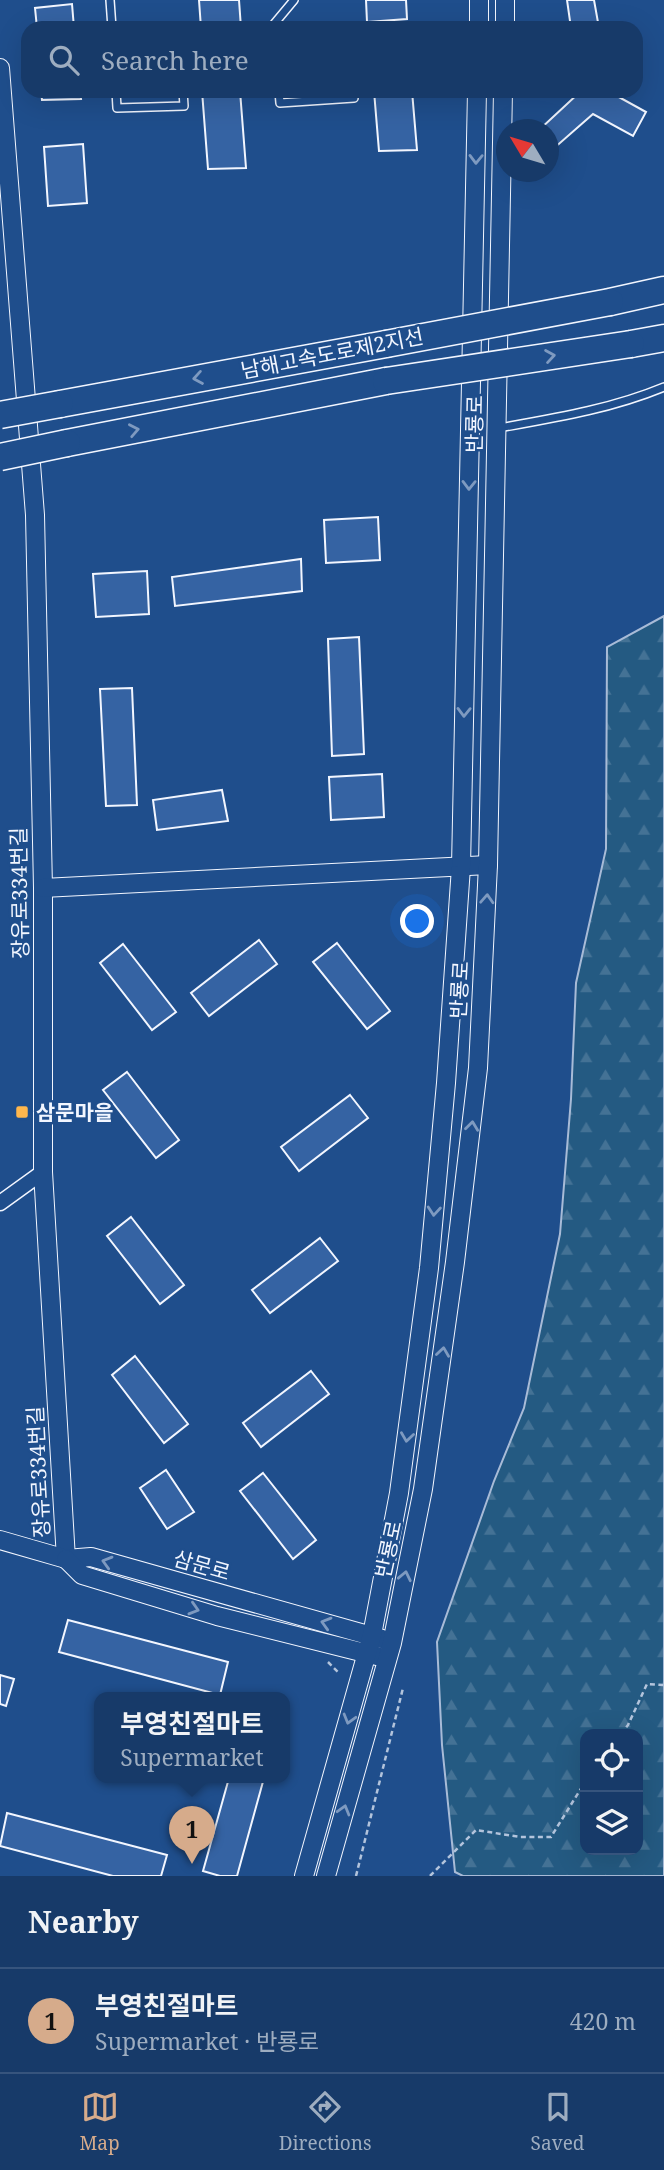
<!DOCTYPE html>
<meta charset="utf-8">
<style>
:root{--surface:#173a69;--page:#244571;--text:#f1f3f6;--muted:#9eadc0;--line:#36547d;--accent:#d6ab8b}
body{margin:0;font-family:"Noto Serif","Noto Sans KR",serif;background:var(--page);color:var(--text)}
.controls{position:absolute;right:21px;bottom:21px;display:grid;overflow:hidden;border-radius:14px;box-shadow:0 7px 28px #0002}
.controls button{width:63px;height:63px;display:grid;place-items:center;padding:0;border:0;border-bottom:2px solid var(--line);background:var(--surface);color:var(--text);font:35px sans-serif}
.compass{position:absolute;left:496px;top:119px;width:63px;height:63px;border-radius:50%;background:var(--surface);box-shadow:0 7px 28px #0002;rotate:308deg}
.you{position:absolute;left:418px;top:922px;width:24px;height:24px;margin:-18px;border:5px solid #fff;border-radius:50%;background:#1a73e8;box-shadow:0 0 0 10px #1a73e833}
.badge{display:grid;place-items:center;width:46px;height:46px;border-radius:50%;background:var(--accent);color:#111;font-size:23px;font-weight:700}
.pin{position:absolute;translate:-50% -58px;filter:drop-shadow(0 2px 4px #0008)}
.pin::after{content:'';position:absolute;top:37px;width:24px;height:21px;background:inherit;clip-path:polygon(0 0,100% 0,50% 100%)}
.popup{position:absolute;left:94px;top:1692px;width:196px;height:91px;box-sizing:border-box;display:grid;place-content:center;border-radius:14px;background:var(--surface);filter:drop-shadow(0 2px 5px #0005);font-size:23px;white-space:nowrap;color:var(--muted)}
.popup b{font-size:26px;color:var(--text)}
.popup::after{content:'';position:absolute;left:50%;top:100%;margin-left:-14px;border:14px solid transparent;border-top-color:var(--surface)}
.list{margin:0;padding:0;list-style:none}
h2{display:flex;justify-content:space-between;align-items:center;height:91px;margin:0;padding:0 28px;font-size:30px}
h2 small{font-size:23px;font-weight:400;color:var(--muted)}
.list li{display:grid;grid-template-columns:46px 1fr auto;gap:21px;align-items:center;box-sizing:border-box;height:105px;padding:0 28px;border-top:2px solid var(--line)}
.list b{display:block;font-size:26px;white-space:nowrap}
.list p{margin:0;font-size:23px;white-space:nowrap;color:var(--muted)}
.list em{font-size:23px;font-style:normal;color:var(--muted)}
.icon{flex:none;width:38px;height:38px;fill:none;stroke:currentColor;stroke-width:2;stroke-linecap:round;stroke-linejoin:round}
.map{position:relative;flex:none;width:664px;height:1876px;overflow:hidden}
.search{position:absolute;background:var(--surface);box-shadow:0 7px 28px #0002;left:21px;right:21px;top:21px;height:77px;display:flex;align-items:center;gap:18px;box-sizing:border-box;padding:0 24px;border-radius:21px;color:var(--muted);font-size:26px}
.sheet{height:196px;background:var(--surface)}
nav{display:flex;justify-content:space-around;align-items:center;box-sizing:border-box;height:98px;border-top:2px solid var(--line);background:var(--surface);font-size:19px;color:var(--muted)}
nav a{display:grid;justify-items:center;gap:4px}
nav .on{color:var(--accent)}
.map>svg:first-child{display:block}
.forest{fill:url(#forest-firs);stroke:#a8bbd7;stroke-width:2;fill-rule:evenodd}
.building{fill:#3563a3;stroke:#f2f6ff;stroke-width:2}
.lines{fill:none;stroke-linecap:round;stroke-linejoin:round}
.service-casing{stroke:#f2f6ff;stroke-width:10}
.minor-casing{stroke:#f2f6ff;stroke-width:17}
.tertiary-casing{stroke:#f2f6ff;stroke-width:20}
.motorway-casing{stroke:#f2f6ff;stroke-width:29}
.path{stroke:#b3c4dc;stroke-width:2.5;stroke-dasharray:5 3.5;stroke-linecap:butt}
.service{stroke:#1f4e8c;stroke-width:7}
.minor{stroke:#1f4e8c;stroke-width:14}
.tertiary{stroke:#1f4e8c;stroke-width:18}
.motorway{stroke:#1f4e8c;stroke-width:26}
.motorway-bridge-casing{stroke:#f2f6ff;stroke-width:29;stroke-linecap:butt}
.motorway-bridge{stroke:#1f4e8c;stroke-width:26}
.oneway{stroke:#7e9ac0}
.poi-dot{fill:#ffb74d;stroke:#1f4e8c;stroke-width:2.5}
.labels{text-anchor:middle;dominant-baseline:central;stroke-width:5;stroke-linejoin:round;paint-order:stroke}
.street-label{font-size:21px;fill:#f2f6ff;stroke:#1f4e8c}
.poi-label{font-size:21px;font-weight:bold;fill:#f2f6ff;stroke:#1f4e8c;text-anchor:start}
</style>
<div class="map">
<svg width="664" height="1876" viewBox="0 0 664 1876">
<defs>
<pattern id="forest-firs" width="22" height="20" patternUnits="userSpaceOnUse" patternTransform="scale(1.75)"><rect width="22" height="20" fill="#245a82"/><path d="M5 1l3.5 6h-7zM16 11l3.5 6h-7z" fill="#447295"/></pattern>
</defs>
<rect width="100%" height="100%" fill="#1f4e8c"/>
<path class="forest" d="M664 616V1876H463L455 1872 442 1745 437 1642 494 1481 524 1408 560 1234 571 1099 576 983 606 849 607 647ZM585 1734H638V1850H585Z"/>
<g class="building">
<path d="M199 0H239L241 28H201Z"/>
<path d="M366 0H406L407 19 367 22Z"/>
<path d="M567 0H594L599 28H571Z"/>
<path d="M72 4 74 28H37L35 8Z"/>
<path d="M41 91H80L81 99 42 100Z"/>
<path d="M202 91H240L246 168 208 169Z"/>
<path d="M374 91H412L417 150 379 151Z"/>
<path d="M581 91H608L646 112 633 136 593 114 552 150 548 146V130H539Z"/>
<path d="M83 144 87 203 48 206 44 147Z"/>
<path d="M378 517 380 560 326 563 324 520Z"/>
<path d="M301 559 302 591 175 606 172 577Z"/>
<path d="M147 571 149 614 96 617 93 574Z"/>
<path d="M359 637 364 754 332 756 328 639Z"/>
<path d="M132 688 137 805 106 806 100 689Z"/>
<path d="M382 774 384 817 331 820 329 777Z"/>
<path d="M222 790 228 821 157 830 153 800Z"/>
<path d="M259 940 277 964 209 1016 191 993Z"/>
<path d="M337 943 390 1011 367 1029 313 962Z"/>
<path d="M123 944 176 1012 152 1030 100 963Z"/>
<path d="M127 1072 179 1140 156 1158 103 1090Z"/>
<path d="M350 1095 368 1118 299 1171 281 1147Z"/>
<path d="M131 1217 184 1285 160 1304 107 1236Z"/>
<path d="M320 1238 338 1261 270 1313 252 1290Z"/>
<path d="M135 1356 188 1424 164 1443 112 1375Z"/>
<path d="M311 1371 329 1394 261 1447 243 1423Z"/>
<path d="M166 1470 194 1512 167 1529 140 1488Z"/>
<path d="M263 1473 316 1540 293 1559 240 1491Z"/>
<path d="M68 1620 228 1662 220 1695 59 1652Z"/>
<path d="M0 1675 14 1679 6 1706 0 1704Z"/>
<path d="M229 1778H264L237 1876H220L203 1871Z"/>
<path d="M7 1813 167 1855 161 1876H113L0 1846Z"/>
</g>
<g class="lines">
<g class="service-casing">
<g id="service">
<path d="M110 0 112 28"/>
<path d="M274 28V24L294 0"/>
<path d="M116 91 117 108 184 106 183 91"/>
<path d="M279 91 280 103 354 98"/>
<path d="M499 428C555 418 611 409 664 387"/>
</g>
</g>
<g class="minor-casing">
<path id="minor" d="M0 1203 43 1172"/>
</g>
<g class="tertiary-casing">
<g id="tertiary">
<path d="M479 28V0"/>
<path d="M505 28V0"/>
<path d="M0 68 35 515 43 888V1172L66 1559"/>
<path d="M43 888 488 865"/>
<path d="M0 1540 66 1559 91 1557 382 1639"/>
<path d="M66 1559 82 1575 217 1616 377 1656"/>
<path d="M304 1876 372 1635 399 1493 429 1268 446 1083 461 867 477 91"/>
<path d="M326 1876 392 1643 423 1489 455 1262 478 1068 488 865 503 91"/>
</g>
</g>
<g class="motorway-casing">
<g id="motorway">
<path d="M610 302 664 290"/>
<path d="M631 344 664 338"/>
<path d="M60 404 386 344"/>
<path d="M67 443 386 381"/>
</g>
</g>
<g class="path">
<path d="M328 1662 338 1672"/>
<path d="M621 1734 628 1725 647 1684 664 1685"/>
<path d="M356 1876 403 1688"/>
<path d="M430 1876 476 1830 520 1837H551L585 1782"/>
</g>
<use href="#service" class="service"/>
<use href="#minor" class="minor"/>
<use href="#tertiary" class="tertiary"/>
<use href="#motorway" class="motorway"/>
<g class="motorway-bridge-casing">
<g id="motorway-bridge">
<path d="M386 344 610 302"/>
<path d="M386 381 631 344"/>
<path d="M0 415 60 404"/>
<path d="M0 457 67 443"/>
</g>
</g>
<use href="#motorway-bridge" class="motorway-bridge"/>
</g>
<defs><path id="oneway-chevron" d="M-2-3.5L2.5 0L-2 3.5" fill="none" stroke-width="1.6" stroke-linecap="round" stroke-linejoin="round" transform="scale(1.75)"/></defs>
<g class="oneway">
<use href="#oneway-chevron" transform="translate(476 159) rotate(91)"/>
<use href="#oneway-chevron" transform="translate(550 356) rotate(-9)"/>
<use href="#oneway-chevron" transform="translate(198 378) rotate(170)"/>
<use href="#oneway-chevron" transform="translate(134 430) rotate(-11)"/>
<use href="#oneway-chevron" transform="translate(469 485) rotate(91)"/>
<use href="#oneway-chevron" transform="translate(464 712) rotate(91)"/>
<use href="#oneway-chevron" transform="translate(487 899) rotate(-87)"/>
<use href="#oneway-chevron" transform="translate(472 1126) rotate(-83)"/>
<use href="#oneway-chevron" transform="translate(434 1211) rotate(95)"/>
<use href="#oneway-chevron" transform="translate(443 1352) rotate(-82)"/>
<use href="#oneway-chevron" transform="translate(407 1437) rotate(98)"/>
<use href="#oneway-chevron" transform="translate(107 1562) rotate(-164)"/>
<use href="#oneway-chevron" transform="translate(405 1576) rotate(-78)"/>
<use href="#oneway-chevron" transform="translate(194 1609) rotate(17)"/>
<use href="#oneway-chevron" transform="translate(326 1623) rotate(-164)"/>
<use href="#oneway-chevron" transform="translate(349 1719) rotate(106)"/>
<use href="#oneway-chevron" transform="translate(344 1810) rotate(-74)"/>
</g>
<rect class="poi-dot" x="15" y="1105" width="14" height="14" rx="3.5"/>
<g class="labels">
<g class="street-label">
<text transform="translate(332 353) rotate(-11)">남해고속도로제2지선</text>
<text transform="translate(474 424) rotate(-89)">반룡로</text>
<text transform="translate(19 893) rotate(-91)">장유로334번길</text>
<text transform="translate(459 990) rotate(-87)">반룡로</text>
<text transform="translate(38 1472) rotate(-93)">장유로334번길</text>
<text transform="translate(388 1549) rotate(-78)">반룡로</text>
<text transform="translate(202 1565) rotate(16)">삼문로</text>
</g>
<g class="poi-label">
<text x="36" y="1112">삼문마을</text>
</g>
</g>
</svg>
<div class="controls">
<button><svg class="icon" aria-label="locate" viewBox="0 0 24 24"><circle cx="12" cy="12" r="6"/><path d="M12 2v4M12 18v4M2 12h4M18 12h4"/></svg></button>
<button><svg class="icon" aria-label="layers" viewBox="0 0 24 24"><path d="M12 4l9 5-9 5-9-5zM3 14l9 5 9-5"/></svg></button>
</div>
<svg class="compass" viewBox="-18 -18 36 36"><path d="M0-13l5 13h-10z" fill="#e53935"/><path d="M0 13l5-13h-10z" fill="#9eadc0"/></svg>
<div class="you"></div>
<div class="pin badge" style="left:192px;top:1864px">1</div>
<div class="popup"><b>부영친절마트</b>Supermarket</div>
<div class="search"><svg class="icon" aria-label="search" viewBox="0 0 24 24"><circle cx="10" cy="10" r="6"/><path d="M15 15l6 6"/></svg>Search here</div>
</div>
<section class="sheet">
<h2>Nearby<small></small></h2>
<ul class="list">
<li><span class="badge">1</span><div><b>부영친절마트</b><p>Supermarket · 반룡로</p></div><em>420 m</em></li>
</ul>
</section>
<nav>
<a class="on"><svg class="icon" aria-label="map" viewBox="0 0 24 24"><path d="M3 6l6-2 6 2 6-2v14l-6 2-6-2-6 2zM9 4v14M15 6v14"/></svg>Map</a>
<a><svg class="icon" aria-label="directions" viewBox="0 0 24 24"><path d="M12 3l9 9-9 9-9-9zM9 14v-3h6M13 9l2 2-2 2"/></svg>Directions</a>
<a><svg class="icon" aria-label="saved" viewBox="0 0 24 24"><path d="M7 4h10v16l-5-4-5 4z"/></svg>Saved</a>
</nav>
